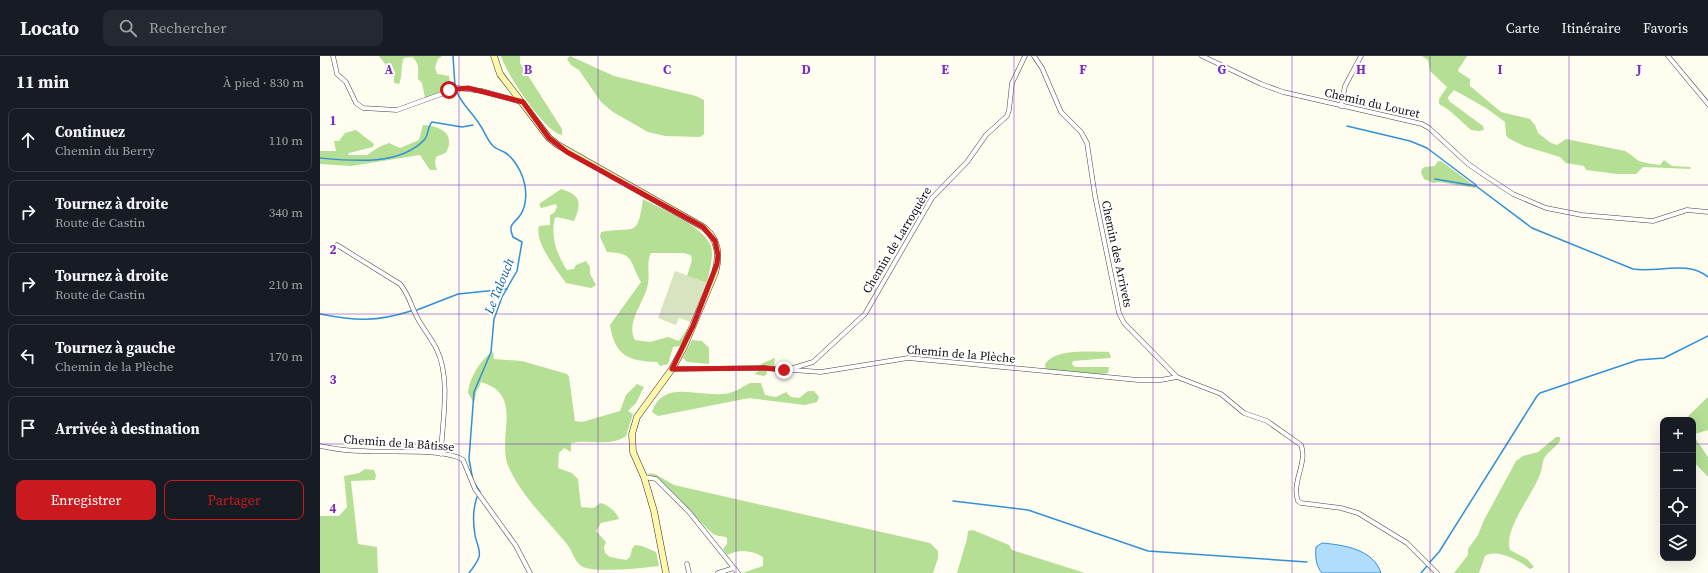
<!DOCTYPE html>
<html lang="fr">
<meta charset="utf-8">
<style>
:root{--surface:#171b24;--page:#242831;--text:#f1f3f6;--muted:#9ea1a6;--line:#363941;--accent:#cb1a1d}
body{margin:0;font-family:"Source Serif 4",serif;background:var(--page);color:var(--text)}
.controls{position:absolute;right:12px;bottom:12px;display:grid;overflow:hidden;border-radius:8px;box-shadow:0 4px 16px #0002}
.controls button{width:36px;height:36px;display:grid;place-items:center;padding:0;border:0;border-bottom:1px solid var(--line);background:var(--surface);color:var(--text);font:20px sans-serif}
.stop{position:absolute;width:12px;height:12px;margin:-9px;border:3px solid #cb1a1d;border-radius:50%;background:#fff}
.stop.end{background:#cb1a1d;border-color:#fff;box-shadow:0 1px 4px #0008}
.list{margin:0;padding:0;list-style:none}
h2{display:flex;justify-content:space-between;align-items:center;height:52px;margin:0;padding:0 16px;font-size:17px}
h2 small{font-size:13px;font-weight:400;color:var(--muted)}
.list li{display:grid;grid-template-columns:26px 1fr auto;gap:12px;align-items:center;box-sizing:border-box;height:64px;margin:0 8px 8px;padding:0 8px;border:1px solid var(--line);border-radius:8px}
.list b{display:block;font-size:15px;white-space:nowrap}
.list p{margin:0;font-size:13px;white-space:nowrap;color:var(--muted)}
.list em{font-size:13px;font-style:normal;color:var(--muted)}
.actions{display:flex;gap:8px;padding:12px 16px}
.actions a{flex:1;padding:9px 0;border:1px solid var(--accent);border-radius:8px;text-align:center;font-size:14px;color:var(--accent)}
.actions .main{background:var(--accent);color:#fff}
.icon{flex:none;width:22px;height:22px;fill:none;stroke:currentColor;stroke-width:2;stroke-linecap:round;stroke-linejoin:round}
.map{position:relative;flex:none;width:1388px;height:517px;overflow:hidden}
header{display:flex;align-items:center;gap:24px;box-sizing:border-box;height:56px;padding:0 20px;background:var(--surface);border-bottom:1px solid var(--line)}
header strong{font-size:19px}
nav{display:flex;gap:22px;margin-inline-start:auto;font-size:14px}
.search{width:280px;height:36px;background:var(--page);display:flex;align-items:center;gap:10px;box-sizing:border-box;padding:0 14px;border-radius:8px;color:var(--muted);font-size:15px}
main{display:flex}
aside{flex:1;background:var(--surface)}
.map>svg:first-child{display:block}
.forest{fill:#b4df94}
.cemetery{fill:#d7e4bf}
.water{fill:#b0ddfb;stroke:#3190d8}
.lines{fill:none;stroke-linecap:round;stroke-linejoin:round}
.stream{stroke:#3190d8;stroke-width:1.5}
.street-casing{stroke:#424242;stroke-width:5}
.secondary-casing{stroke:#313131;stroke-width:7}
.street{stroke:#fff;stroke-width:4}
.secondary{stroke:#fff8ab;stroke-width:6}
.route{stroke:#cb1a1d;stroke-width:5}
.grid{fill:none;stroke:#7b2cbf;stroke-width:1;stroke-opacity:0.55}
.labels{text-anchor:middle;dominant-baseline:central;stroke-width:4;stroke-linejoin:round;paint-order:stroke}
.street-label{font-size:12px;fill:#0f0f0f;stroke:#fff}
.water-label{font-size:13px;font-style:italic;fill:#0d61ac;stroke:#fff}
.grid-label{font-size:13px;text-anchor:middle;font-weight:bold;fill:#7b2cbf;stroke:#fff;stroke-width:4;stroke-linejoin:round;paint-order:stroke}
</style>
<header>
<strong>Locato</strong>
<div class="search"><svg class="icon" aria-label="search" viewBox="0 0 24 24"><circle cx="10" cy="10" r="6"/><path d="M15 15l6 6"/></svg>Rechercher</div>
<nav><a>Carte</a><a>Itinéraire</a><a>Favoris</a></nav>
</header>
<main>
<aside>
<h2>11 min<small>À pied · 830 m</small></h2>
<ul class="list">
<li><svg class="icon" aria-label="ahead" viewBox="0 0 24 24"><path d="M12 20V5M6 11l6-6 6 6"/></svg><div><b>Continuez</b><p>Chemin du Berry</p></div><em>110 m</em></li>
<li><svg class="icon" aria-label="right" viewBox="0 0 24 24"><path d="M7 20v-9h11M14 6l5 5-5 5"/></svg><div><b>Tournez à droite</b><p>Route de Castin</p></div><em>340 m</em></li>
<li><svg class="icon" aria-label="right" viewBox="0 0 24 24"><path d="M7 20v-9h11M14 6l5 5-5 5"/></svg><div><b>Tournez à droite</b><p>Route de Castin</p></div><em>210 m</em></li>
<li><svg class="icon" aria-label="left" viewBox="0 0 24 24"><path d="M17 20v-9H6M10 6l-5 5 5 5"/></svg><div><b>Tournez à gauche</b><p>Chemin de la Plèche</p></div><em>170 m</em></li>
<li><svg class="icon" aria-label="arrive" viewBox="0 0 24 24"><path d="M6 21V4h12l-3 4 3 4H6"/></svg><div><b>Arrivée à destination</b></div></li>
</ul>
<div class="actions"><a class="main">Enregistrer</a><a>Partager</a></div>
</aside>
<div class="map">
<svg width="1388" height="517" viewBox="0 0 1388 517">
<rect width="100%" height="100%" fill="#fffdf0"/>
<g class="forest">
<path d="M59 0H122L118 3 115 11 117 18 129 20 131 32 105 42 102 27 98 23C98 14 100 7 92 1L84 2C80 11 83 20 79 28L74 27V14L72 10 66 9Z"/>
<path d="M181 0H200V7L242 73V79C225 77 186 17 181 0Z"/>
<path d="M250 0 294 20 376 40 384 44V78L380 81 345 80 328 76 293 56 281 46 259 14 251 9 247 3Z"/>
<path d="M1102 0H1147L1138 14 1139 16 1150 23V30L1181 56 1210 63 1215 69 1218 77 1231 87 1237 89 1246 83 1305 95C1311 98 1314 102 1319 105 1325 107 1333 108 1340 109L1344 104 1352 110 1370 111 1371 113 1323 111 1316 118H1297L1266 114 1264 110 1246 107 1240 101 1204 90 1188 82 1186 79 1185 66 1166 52 1134 34 1128 41 1129 45 1163 70 1164 74 1159 75 1151 74 1129 54 1119 48V43L1127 31 1110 15 1108 4Z"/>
<path d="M103 69C115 70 131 73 129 89 128 92 127 96 125 97 122 99 119 99 116 101L115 107 117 114H110L100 99 31 110 0 108V95H16L14 85H19L25 77 36 74 54 88 53 91 29 97 28 99H47L59 91 69 87 80 92 99 84Z"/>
<path d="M1118 105H1121L1156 131 1155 132 1119 126 1113 127 1104 123 1101 117 1102 113 1105 111 1115 110Z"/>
<path d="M241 133C261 139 262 147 254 165L237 161 235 162C230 180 237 199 247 214L254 213 256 209 266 205 270 211V218L276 229 271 232 246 227C237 214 214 186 219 170L230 169V159L234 157 237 151 236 148 221 152 219 148Z"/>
<path d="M323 143C341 153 384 170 391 190 394 201 389 216 387 227L367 220 372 204 371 199 363 197H331C326 207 330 218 328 228 325 246 305 266 315 284L330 286 348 281 359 285 368 272 370 274 362 290 353 291 348 308 340 310 337 306C308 305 295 300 290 269L321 226C309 205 315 197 287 196L280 181 281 176C316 170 317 183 323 143Z"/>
<path d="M372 284 382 285 389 292V308L367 306 363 302Z"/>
<path d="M173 296 174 303 202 305 247 318 249 321 255 365 262 366 300 355 306 339 317 328 324 331 316 347 308 355 313 358 306 380C291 391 270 383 251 387V396L244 392 239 397 238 412 252 417 258 423 261 451 274 452 280 447C287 448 297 456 299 463L281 467 276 475 286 486 284 491 285 497 290 501 306 504 310 501 312 493 315 489 322 490 336 496 339 510C323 512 277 517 263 511 255 508 252 493 246 487 226 463 202 440 189 412 175 382 206 339 161 326L156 337 154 347 148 337C149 323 161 302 173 296Z"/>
<path d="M789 296 791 301 790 302 753 305 752 308 755 311H789L788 317 782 318 726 314 725 309C733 292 772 296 789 296Z"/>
<path d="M455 302 454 310 446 314 447 318 444 320 434 318 439 315 441 308Z"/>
<path d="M430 327H441L445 339 456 341 466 336 471 341 479 342 488 335H494L499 341 497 346 485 349 429 342 338 360 332 356C343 324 375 340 402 338 413 338 420 332 430 327Z"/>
<path d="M1388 341V374L1375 378V382L1388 401V421L1373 405V364H1364Z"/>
<path d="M1236 381H1240V385C1236 391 1229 395 1225 401 1222 405 1223 410 1221 415 1215 437 1183 472 1190 494L1207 503 1214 511 1210 513C1200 505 1177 492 1165 500L1159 517H1134L1148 499V493L1158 479 1164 464 1196 405 1203 400 1218 396Z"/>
<path d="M45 413 54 414 56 419 55 424 31 425 38 488 57 491 58 517H0V460H19L27 451 24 420 39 417Z"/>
<path d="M326 417 335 418 354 429 610 487 618 495V502L613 517H422L443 510V501C431 494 420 493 407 499L403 493 407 488V482C402 479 396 481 392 477 370 458 354 430 326 417Z"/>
<path d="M653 474 689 489 692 494 765 517H637L647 483 648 475Z"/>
</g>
<path class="cemetery" d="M355 215 387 227 371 266 359 262 356 269 338 262Z"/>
<path class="water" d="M1002 487C1024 489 1053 493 1061 517H1002C996 510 995 501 996 491Z"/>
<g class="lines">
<g class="stream">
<path d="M133 0 135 30"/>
<path d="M136 34C141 48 153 57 160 69 165 76 167 84 173 90 176 93 180 94 184 96 193 101 200 113 203 122 207 133 207 148 201 158 195 168 187 167 193 181L202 186 197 215 182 241 174 263 171 296 154 336 149 403 153 425 160 436"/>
<path d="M1027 70 1090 85 1107 92 1156 129"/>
<path d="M0 102C32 105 81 110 105 83 109 78 107 71 112 66L142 71 153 69"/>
<path d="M1115 123 1156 130 1212 172 1313 213C1338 217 1367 204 1388 221"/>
<path d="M97 254 138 238 187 233"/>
<path d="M0 258C36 265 56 266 91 255"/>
<path d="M633 445 708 454 828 495 987 506"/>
<path d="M1110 506 1119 496 1217 340 1220 337 1318 304 1344 302 1388 280"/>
<path d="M149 517C153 512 157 507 159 501 161 494 156 486 155 479 153 467 153 452 157 441"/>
<path d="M1101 517 1107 510"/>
</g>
<g class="street-casing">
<g id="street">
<path d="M13 0 17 18 26 26 36 47 43 52 77 54 138 32 162 35 201 46"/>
<path d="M714 0 722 12 741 56 761 76 767 87 775 140 799 257 804 267 857 321 901 338 924 357 947 365 981 389C988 407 971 426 978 445L981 447 1021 452 1038 457 1087 487 1117 517"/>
<path d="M882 0 941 28 963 36 1102 68 1109 72 1147 107 1161 117 1193 138 1226 152 1262 159 1333 165 1367 154 1388 156"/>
<path d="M1348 0 1388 48"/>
<path d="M1021 50 1025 30 1041 0"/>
<path d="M17 189 80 228C89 238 91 251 98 263 104 274 112 283 117 294 131 323 122 367 121 398"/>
<path d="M352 313 444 312 501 316 588 302 818 324H841L857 321"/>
<path d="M470 313 493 306 545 258 612 142 647 106 666 79 687 60 689 54 692 27 705 0"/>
<path d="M0 390C14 393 28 395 43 395 66 397 125 392 143 404L155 433 196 490 210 517"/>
<path d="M324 421 336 423 369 456 418 517"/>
<path d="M367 508 369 517"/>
<path d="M398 517 414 512"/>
</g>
</g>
<g class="secondary-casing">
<path id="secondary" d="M174 0 180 18 229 82 238 89 383 171C399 183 400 199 395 217L364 291 352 313 317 361 312 378 313 396 324 421 334 455 346 517"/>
</g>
<use href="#street" class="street"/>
<use href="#secondary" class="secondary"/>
</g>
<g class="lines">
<path class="route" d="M129 34 148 32 203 46 229 82 247 96 383 171 395 185 398 199 397 208 373 270 352 313 444 312 464 314"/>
</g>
<path class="grid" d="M139 0V517M278 0V517M416 0V517M555 0V517M694 0V517M833 0V517M972 0V517M1110 0V517M1249 0V517M0 129H1388M0 258H1388M0 388H1343M1373 388H1388"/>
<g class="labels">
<g class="street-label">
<text transform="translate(1052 47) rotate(13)">Chemin du Louret</text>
<text transform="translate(577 184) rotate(-59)">Chemin de Larroquère</text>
<text transform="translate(797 198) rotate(78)">Chemin des Arrivets</text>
<text transform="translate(641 298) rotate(5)">Chemin de la Plèche</text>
<text transform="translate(79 387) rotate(4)">Chemin de la Bâtisse</text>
</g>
<g class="water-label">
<text transform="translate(179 230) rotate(-68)">Le Talouch</text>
</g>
</g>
<g class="grid-label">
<text x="69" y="18">A</text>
<text x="208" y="18">B</text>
<text x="347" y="18">C</text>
<text x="486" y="18">D</text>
<text x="625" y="18">E</text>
<text x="763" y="18">F</text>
<text x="902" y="18">G</text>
<text x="1041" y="18">H</text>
<text x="1180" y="18">I</text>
<text x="1319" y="18">J</text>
<text x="13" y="69">1</text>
<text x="13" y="198">2</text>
<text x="13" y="328">3</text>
<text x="13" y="457">4</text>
</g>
</svg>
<div class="controls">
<button>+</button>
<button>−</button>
<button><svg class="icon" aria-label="locate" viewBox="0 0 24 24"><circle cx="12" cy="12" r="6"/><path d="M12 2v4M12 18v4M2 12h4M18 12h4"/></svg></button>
<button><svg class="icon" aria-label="layers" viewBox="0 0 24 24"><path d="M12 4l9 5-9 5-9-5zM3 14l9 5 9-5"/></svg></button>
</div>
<div class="stop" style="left:129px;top:34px"></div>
<div class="stop end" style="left:464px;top:314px"></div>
</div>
</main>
